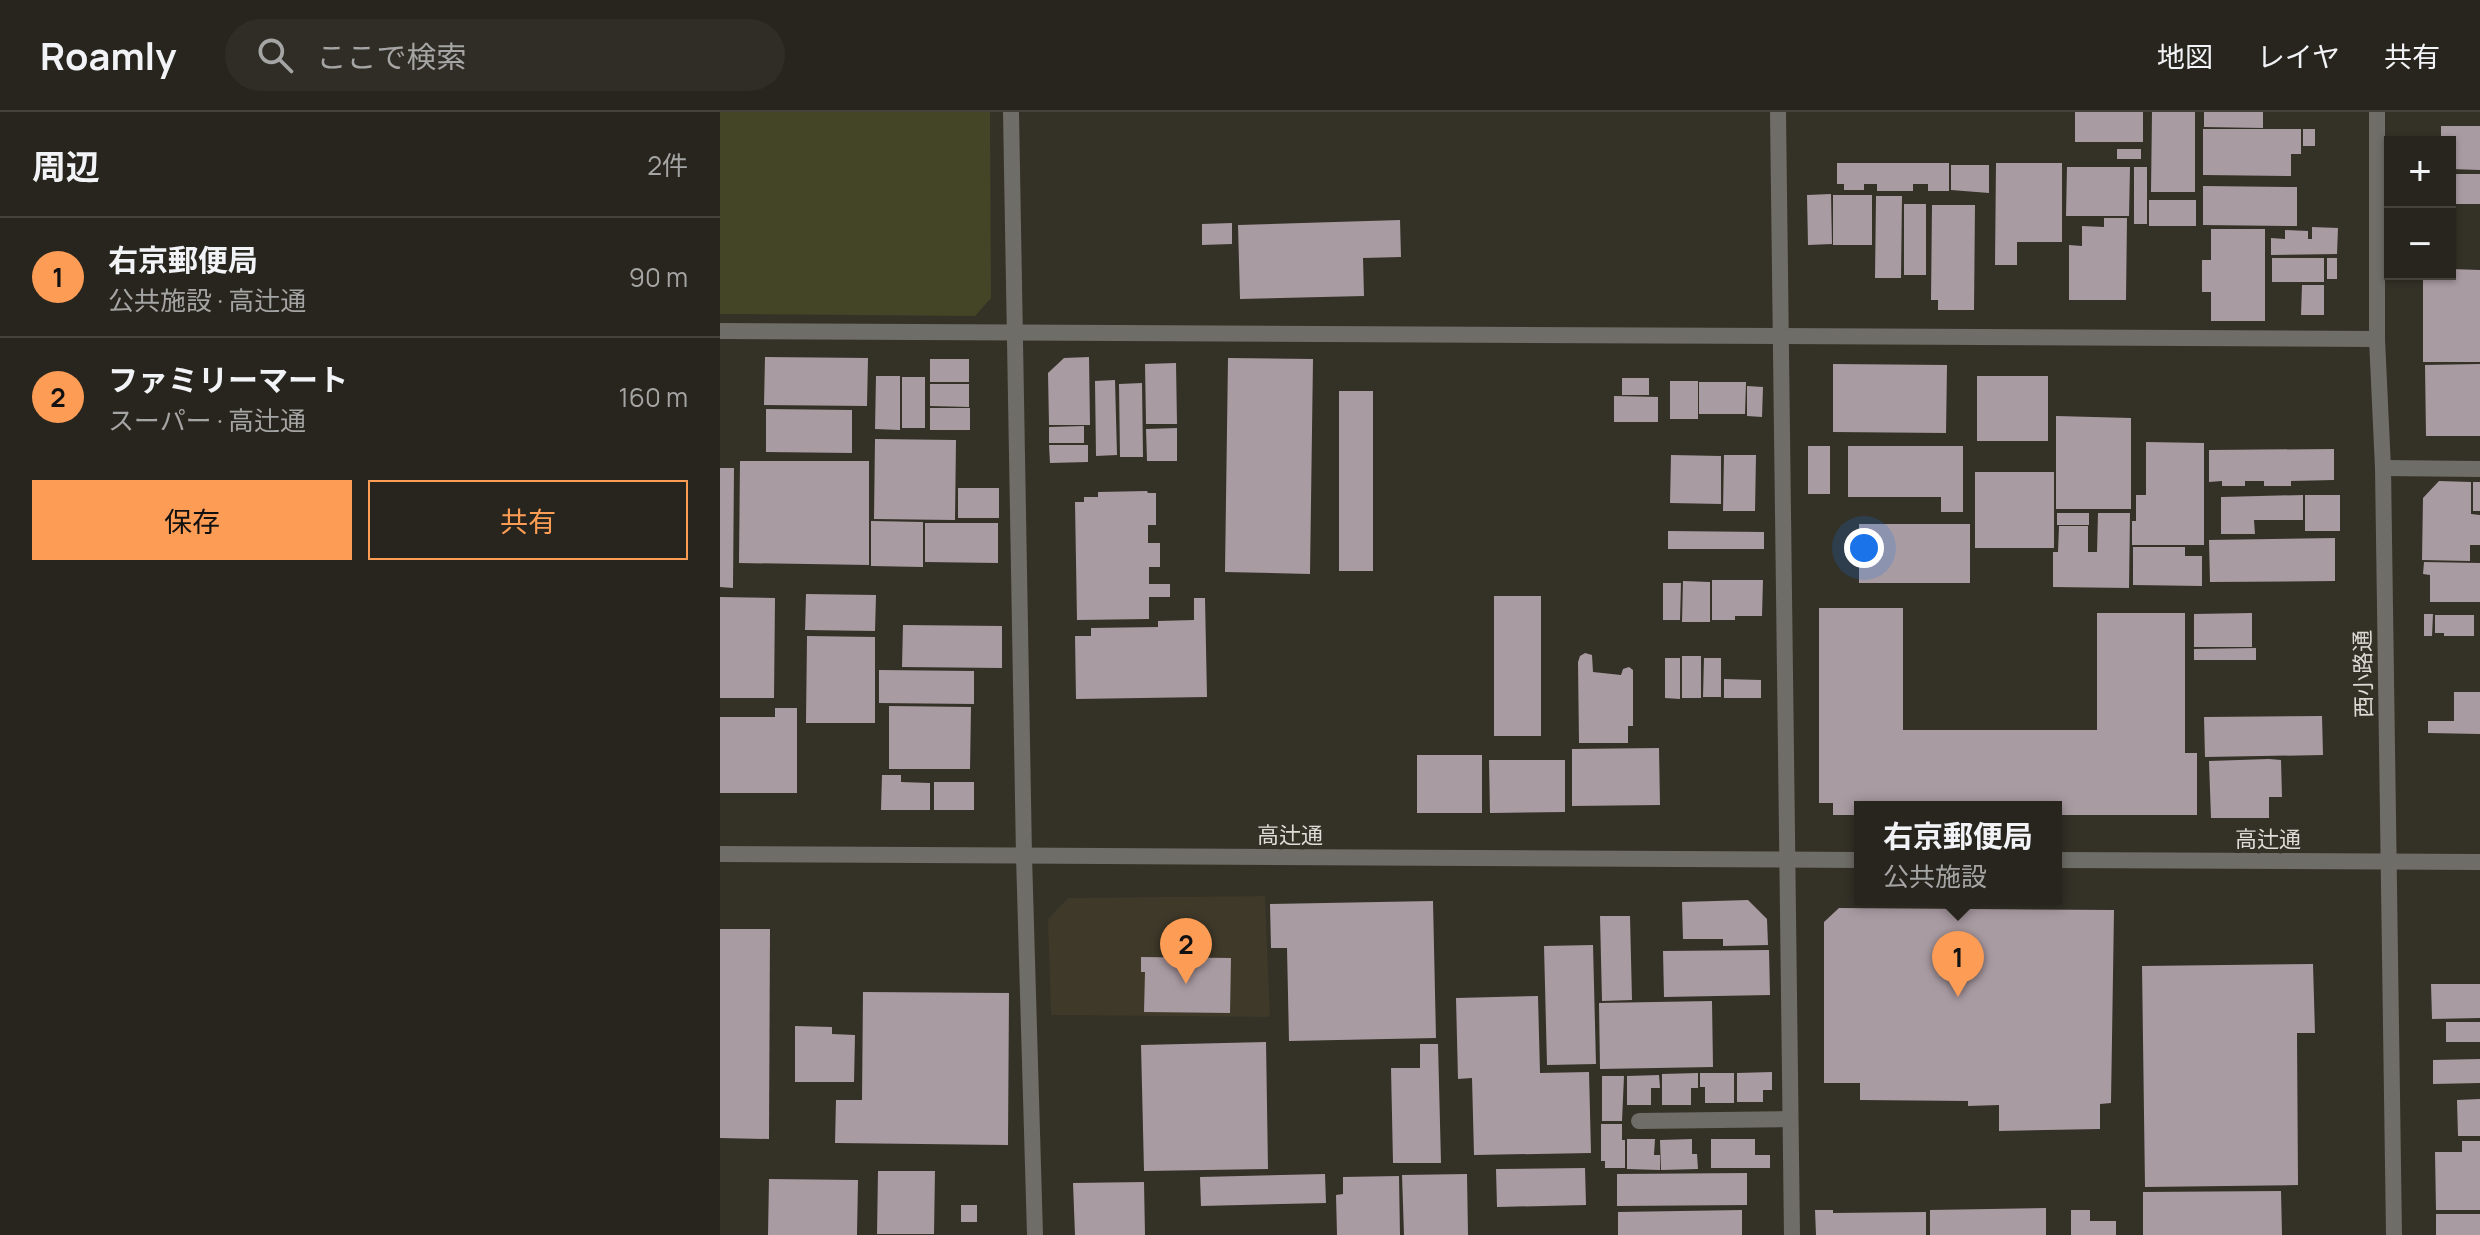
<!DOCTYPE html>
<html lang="ja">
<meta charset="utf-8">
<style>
:root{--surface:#27251d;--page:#2f2d26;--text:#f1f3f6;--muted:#a4a5a4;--line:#43423b;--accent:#fd9c55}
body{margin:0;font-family:Manrope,"Noto Sans JP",sans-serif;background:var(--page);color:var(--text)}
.controls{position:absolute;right:24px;top:24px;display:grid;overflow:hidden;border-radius:0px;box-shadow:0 2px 6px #0004}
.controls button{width:72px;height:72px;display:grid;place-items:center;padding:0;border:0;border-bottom:2px solid var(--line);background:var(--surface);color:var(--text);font:40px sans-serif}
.you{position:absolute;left:1144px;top:436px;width:28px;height:28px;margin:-20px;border:6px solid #fff;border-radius:50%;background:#1a73e8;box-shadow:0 0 0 12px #1a73e833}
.badge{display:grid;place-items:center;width:52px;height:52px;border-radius:50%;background:var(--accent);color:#111;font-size:26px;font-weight:700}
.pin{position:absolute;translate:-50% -66px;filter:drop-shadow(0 2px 4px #0008)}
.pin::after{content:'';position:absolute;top:42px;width:28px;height:24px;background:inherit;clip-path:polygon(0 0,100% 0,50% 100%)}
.popup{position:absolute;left:1134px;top:689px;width:208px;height:104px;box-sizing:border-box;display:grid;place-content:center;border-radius:0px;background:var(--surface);filter:drop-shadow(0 2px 6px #0005);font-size:26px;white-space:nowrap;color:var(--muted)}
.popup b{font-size:30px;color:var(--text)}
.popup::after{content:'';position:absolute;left:50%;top:100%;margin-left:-16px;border:16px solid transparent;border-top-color:var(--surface)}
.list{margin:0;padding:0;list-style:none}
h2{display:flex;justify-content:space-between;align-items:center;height:104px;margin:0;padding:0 32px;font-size:34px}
h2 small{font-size:26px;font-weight:400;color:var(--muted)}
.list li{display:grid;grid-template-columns:52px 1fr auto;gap:24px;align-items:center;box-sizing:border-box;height:120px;padding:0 32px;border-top:2px solid var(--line)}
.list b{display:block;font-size:30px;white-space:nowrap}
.list p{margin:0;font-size:26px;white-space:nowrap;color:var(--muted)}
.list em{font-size:26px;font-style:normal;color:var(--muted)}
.actions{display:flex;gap:16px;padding:24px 32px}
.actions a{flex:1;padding:18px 0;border:2px solid var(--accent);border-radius:0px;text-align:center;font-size:28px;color:var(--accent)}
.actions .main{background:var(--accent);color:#111}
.icon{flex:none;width:44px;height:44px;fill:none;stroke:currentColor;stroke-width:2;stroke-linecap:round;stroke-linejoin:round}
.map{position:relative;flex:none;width:1760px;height:1123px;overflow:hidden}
header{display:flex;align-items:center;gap:48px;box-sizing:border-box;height:112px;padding:0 40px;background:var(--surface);border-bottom:2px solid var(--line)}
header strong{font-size:38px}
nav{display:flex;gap:44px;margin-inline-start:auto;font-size:28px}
.search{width:560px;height:72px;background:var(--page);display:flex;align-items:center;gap:20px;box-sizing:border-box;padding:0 28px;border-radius:44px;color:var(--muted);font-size:30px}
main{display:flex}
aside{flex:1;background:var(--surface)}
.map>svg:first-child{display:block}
.built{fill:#3e3929}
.green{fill:#444526}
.building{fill:#a99ba2}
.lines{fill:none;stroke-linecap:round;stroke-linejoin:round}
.minor{stroke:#6f6d68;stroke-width:16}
.tertiary{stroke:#6f6d68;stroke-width:16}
.labels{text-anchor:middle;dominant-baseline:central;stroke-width:8;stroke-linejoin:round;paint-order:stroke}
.street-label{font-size:22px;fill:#dedcd6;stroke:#343127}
</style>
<header>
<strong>Roamly</strong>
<div class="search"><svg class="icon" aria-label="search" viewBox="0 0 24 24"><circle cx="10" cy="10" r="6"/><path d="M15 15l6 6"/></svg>ここで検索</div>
<nav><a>地図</a><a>レイヤ</a><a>共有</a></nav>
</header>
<main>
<aside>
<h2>周辺<small>2件</small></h2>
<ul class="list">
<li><span class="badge">1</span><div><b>右京郵便局</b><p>公共施設 · 高辻通</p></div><em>90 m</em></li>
<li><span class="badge">2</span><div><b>ファミリーマート</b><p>スーパー · 高辻通</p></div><em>160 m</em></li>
</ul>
<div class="actions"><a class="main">保存</a><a>共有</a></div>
</aside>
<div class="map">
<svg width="1760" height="1123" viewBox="0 0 1760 1123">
<rect width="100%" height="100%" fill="#343127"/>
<path class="built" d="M545 784 550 905 331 903 328 807 348 786Z"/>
<path class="green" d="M0 0H270L271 186 255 204 0 202Z"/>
<g class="building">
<rect x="1355" y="0" width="68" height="30"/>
<path d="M1432 0H1475V80H1431Z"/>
<path d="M1484 0H1543V16L1484 15Z"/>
<path d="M1721 14H1760V58L1730 57V30H1721Z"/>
<path d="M1483 17H1581V42H1571V64L1483 63Z"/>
<rect x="1583" y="17" width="12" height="17"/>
<rect x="1397" y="37" width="24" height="10"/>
<path d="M1117 51H1229V79H1208V72H1193V79H1157V72H1144V78H1124V72H1117Z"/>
<path d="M1276 51H1342V130H1297V153H1275Z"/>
<path d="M1231 53H1269V81L1231 78Z"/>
<path d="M1347 55H1410L1409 104H1346Z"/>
<rect x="1414" y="55" width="13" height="57"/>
<path d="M1736 62H1760V92H1736V80H1731V65H1736Z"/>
<path d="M1483 74 1577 75V114L1483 113Z"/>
<path d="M1111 82 1112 132 1088 133 1087 83Z"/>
<rect x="1113" y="83" width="39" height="50"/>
<path d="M1156 84H1182L1181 166H1155Z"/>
<rect x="1429" y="88" width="47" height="26"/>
<rect x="1184" y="92" width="22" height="71"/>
<path d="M1212 93H1255L1254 198H1218V188H1211Z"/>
<path d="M1384 106H1407L1406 188H1349V133L1362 134V114L1384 115Z"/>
<path d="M680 108 681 145 643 146 644 184 520 187 518 113Z"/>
<path d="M512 111V132L482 133V112Z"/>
<path d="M1592 115 1618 116 1617 142 1551 143V126L1565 127V118L1588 119V127H1592Z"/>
<path d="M1491 117H1545V209H1491V180H1482V148H1491Z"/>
<rect x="1552" y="146" width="52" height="24"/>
<rect x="1607" y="146" width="10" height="21"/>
<path d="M1730 157 1760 158V250H1703V162H1730Z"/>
<path d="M1582 173H1604V203H1581Z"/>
<path d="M45 245 148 246 147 294 44 293Z"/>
<path d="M369 245 370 313H329L328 261 344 246Z"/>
<path d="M508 246 593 247 590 462 505 460Z"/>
<rect x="210" y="247" width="39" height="23"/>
<path d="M456 251 457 312H426L425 252Z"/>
<path d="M1113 252 1227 253 1226 321 1113 320Z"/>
<path d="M1760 252V324H1706L1705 253Z"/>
<path d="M156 264H180V318L155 317Z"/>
<rect x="1257" y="264" width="71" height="65"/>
<rect x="182" y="265" width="23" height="51"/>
<rect x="902" y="266" width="27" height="17"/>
<path d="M395 268 397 343 376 344 375 269Z"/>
<rect x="950" y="269" width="28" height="38"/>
<path d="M979 270H1026L1025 302H979Z"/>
<path d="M422 271 423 345H400L399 272Z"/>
<path d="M210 272H249V295L210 294Z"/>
<path d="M1027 274 1043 275 1042 305 1027 304Z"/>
<rect x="619" y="279" width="34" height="180"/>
<path d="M894 284 938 285V310H894Z"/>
<rect x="210" y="296" width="40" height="22"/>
<path d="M46 297 132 298V341L46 340Z"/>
<path d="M1336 304 1411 306V397H1336Z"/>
<path d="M364 314V331H329V315Z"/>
<path d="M457 316V349H427L426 317Z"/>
<path d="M155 327 236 328 235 408 154 407Z"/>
<path d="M1426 330 1484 331V433H1412V409H1416V383H1426Z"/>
<path d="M329 333H368V350L330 351Z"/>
<rect x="1088" y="334" width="22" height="48"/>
<path d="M1128 334H1243V400H1221V385H1128Z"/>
<path d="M1614 337V368L1571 369V374H1544V369H1525V374H1502V369L1489 370V338Z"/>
<path d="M951 343 1001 344V392L950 391Z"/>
<path d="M1004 343H1036L1035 399H1003Z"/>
<path d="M20 349H149V453L19 451Z"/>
<path d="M0 356H14L13 476 0 475Z"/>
<rect x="1255" y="360" width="79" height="76"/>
<path d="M1719 369 1751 370V402L1760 403V433H1750V449L1702 448 1703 386Z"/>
<rect x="1753" y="370" width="7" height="29"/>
<rect x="238" y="376" width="41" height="30"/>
<path d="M427 379 428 381H436V413H428V431H440V455H429V472H450V485H429V507L357 508 355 390H364V385H378V380Z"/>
<path d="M1583 383V408H1534L1535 422H1501V385Z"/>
<rect x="1585" y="383" width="35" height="36"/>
<rect x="1337" y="401" width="32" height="12"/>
<path d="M1378 401H1410L1409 476 1333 475V440H1338L1339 414H1368V440H1377Z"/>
<path d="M151 409 203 410V455L151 454Z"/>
<path d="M205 411H278V451L205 450Z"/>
<rect x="1139" y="412" width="111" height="59"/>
<path d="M948 419 1044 420V437H948Z"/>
<path d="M1615 426V469L1490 470 1489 428Z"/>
<path d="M1413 435H1465V444H1482V474L1413 473Z"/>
<path d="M1704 450 1760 451V490H1710V463L1703 462Z"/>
<path d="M992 468H1043L1042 504H1015V508H992Z"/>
<path d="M963 469 990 470V510H962Z"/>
<path d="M943 471H961L960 508H943Z"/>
<path d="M86 482 156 483 155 519 85 518Z"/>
<rect x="774" y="484" width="47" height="140"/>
<path d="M0 485 55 486 54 586H0Z"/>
<path d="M474 486H485L487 585 356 587 355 524H371V516L438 515V509L474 508Z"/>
<path d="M1099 496H1183V618H1377V501H1465V641H1477V703H1336V695H1140V703H1113V691H1099Z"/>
<path d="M1532 501V535H1474V502Z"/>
<path d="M1704 502H1713L1712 524H1704Z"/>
<path d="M1715 503H1754V524H1724V521H1715Z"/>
<path d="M183 513 282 514V556L182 555Z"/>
<path d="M87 524 155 525V611H86Z"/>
<path d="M1536 536V548H1474V537Z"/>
<path d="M865 541 872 543 873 560 901 563 903 557 909 555 913 558V614H908V631H859L858 550 860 544Z"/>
<rect x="962" y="544" width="19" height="42"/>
<path d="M945 546H960V587L945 586Z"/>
<path d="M984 546H1001V585H983Z"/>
<path d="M159 558 254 559V592L159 591Z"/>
<path d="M1004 567 1041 568V586H1004Z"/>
<path d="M1734 580H1760V622L1708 621V609H1734Z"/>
<path d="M169 594 251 595 250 657H169Z"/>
<path d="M55 596H77V681H0V605H55Z"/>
<path d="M1602 604 1603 643 1485 645 1484 605Z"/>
<path d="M939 636 940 693 852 694V637Z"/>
<rect x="697" y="643" width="65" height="58"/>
<path d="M1549 647 1561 648 1562 685H1549V706H1491L1489 649Z"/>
<path d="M769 648H845V700L770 701Z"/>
<path d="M162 663H181V670L210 671V698H161Z"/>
<rect x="214" y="670" width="40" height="28"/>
<path d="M1028 788 1047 807 1048 833 1003 834V827H963L962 790Z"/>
<path d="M713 789 716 926 569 929 567 836H551L550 792Z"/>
<path d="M1119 796 1394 798 1391 991 1380 992V1017L1279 1019V993L1248 994V989L1140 988V971H1104V810Z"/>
<path d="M880 804H910L912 888 882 889Z"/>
<path d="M0 817H50L49 1027 0 1026Z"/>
<path d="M873 833 876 952 827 953 824 834Z"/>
<path d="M1049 838 1050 883 944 885 943 839Z"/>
<path d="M421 845 511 846 510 901 424 900 425 860H421Z"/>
<path d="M1593 852 1595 921H1577L1578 1073 1425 1075 1422 854Z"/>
<path d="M1711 872H1760V906L1712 907Z"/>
<path d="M143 880 289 881 288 1033 115 1031 116 988H142Z"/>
<path d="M818 884 820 961 869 960 871 1041 754 1043 752 966 738 967 736 886Z"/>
<path d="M992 889 993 955 880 957 879 891Z"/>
<rect x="1726" y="910" width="34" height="20"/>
<path d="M75 914 112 915V922L135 923 134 970H75Z"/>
<path d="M546 930 548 1057 424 1059 421 933Z"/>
<path d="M700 932H718L721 1051H673L671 956H700Z"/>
<path d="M1760 947V971L1713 972V948Z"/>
<path d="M1052 960V978H1043V990H1017V961Z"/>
<path d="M978 961V976H971V993H942V962Z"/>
<path d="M980 961H1014V991H985V975H980Z"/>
<path d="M939 963 940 976H931V993H907V964Z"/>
<path d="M882 964H904L902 1009H882Z"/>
<path d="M1760 987V1024H1738L1737 988Z"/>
<path d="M881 1012H902V1028H905V1056H885V1049H881Z"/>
<path d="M907 1027H935L934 1043H940V1058L907 1057Z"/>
<path d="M972 1027V1042H977L978 1057 941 1058 940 1028Z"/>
<path d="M991 1027H1035V1043H1050V1056H991Z"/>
<path d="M1742 1029H1760V1098H1716L1715 1040H1742Z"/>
<path d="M865 1056 866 1093 777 1095 776 1057Z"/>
<path d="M158 1059H215L214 1122H157Z"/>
<path d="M1027 1061V1093L897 1094V1062Z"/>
<path d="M605 1062 606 1091 481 1094 480 1065Z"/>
<path d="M747 1062 748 1123H684L682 1063Z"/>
<path d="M679 1064 680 1123H617L616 1083 623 1082V1065Z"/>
<path d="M49 1067 138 1068 137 1123H48Z"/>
<path d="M424 1070 425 1123H355L353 1071Z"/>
<path d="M1561 1079 1562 1123H1423V1080Z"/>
<rect x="241" y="1093" width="16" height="17"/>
<path d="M1326 1096V1123H1210V1098Z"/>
<path d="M1022 1098V1123H898V1100Z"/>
<path d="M1095 1098H1113V1101L1206 1100V1123H1096Z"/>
<path d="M1351 1098H1370V1109H1396V1123H1351Z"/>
<rect x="1716" y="1102" width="44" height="21"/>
</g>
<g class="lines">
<g class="minor">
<path d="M291 0 304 744 315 1123"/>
<path d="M1058 0 1072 1123"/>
<path d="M0 219 1657 227"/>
<path d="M1663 356 1760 357"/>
<path d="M919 1009 1070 1007"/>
</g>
<g class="tertiary">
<path d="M1657 0V227L1663 356 1674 1123"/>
<path d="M0 742 1140 748"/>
<path d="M1336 748 1760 750"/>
</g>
</g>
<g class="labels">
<g class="street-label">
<text transform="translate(1643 562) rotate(-91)">西小路通</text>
<text x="570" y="723">高辻通</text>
<text x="1548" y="727">高辻通</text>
</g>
</g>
</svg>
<div class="controls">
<button>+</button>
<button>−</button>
</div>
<div class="you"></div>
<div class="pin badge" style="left:1238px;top:885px">1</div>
<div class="popup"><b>右京郵便局</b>公共施設</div>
<div class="pin badge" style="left:466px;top:872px">2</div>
</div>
</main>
